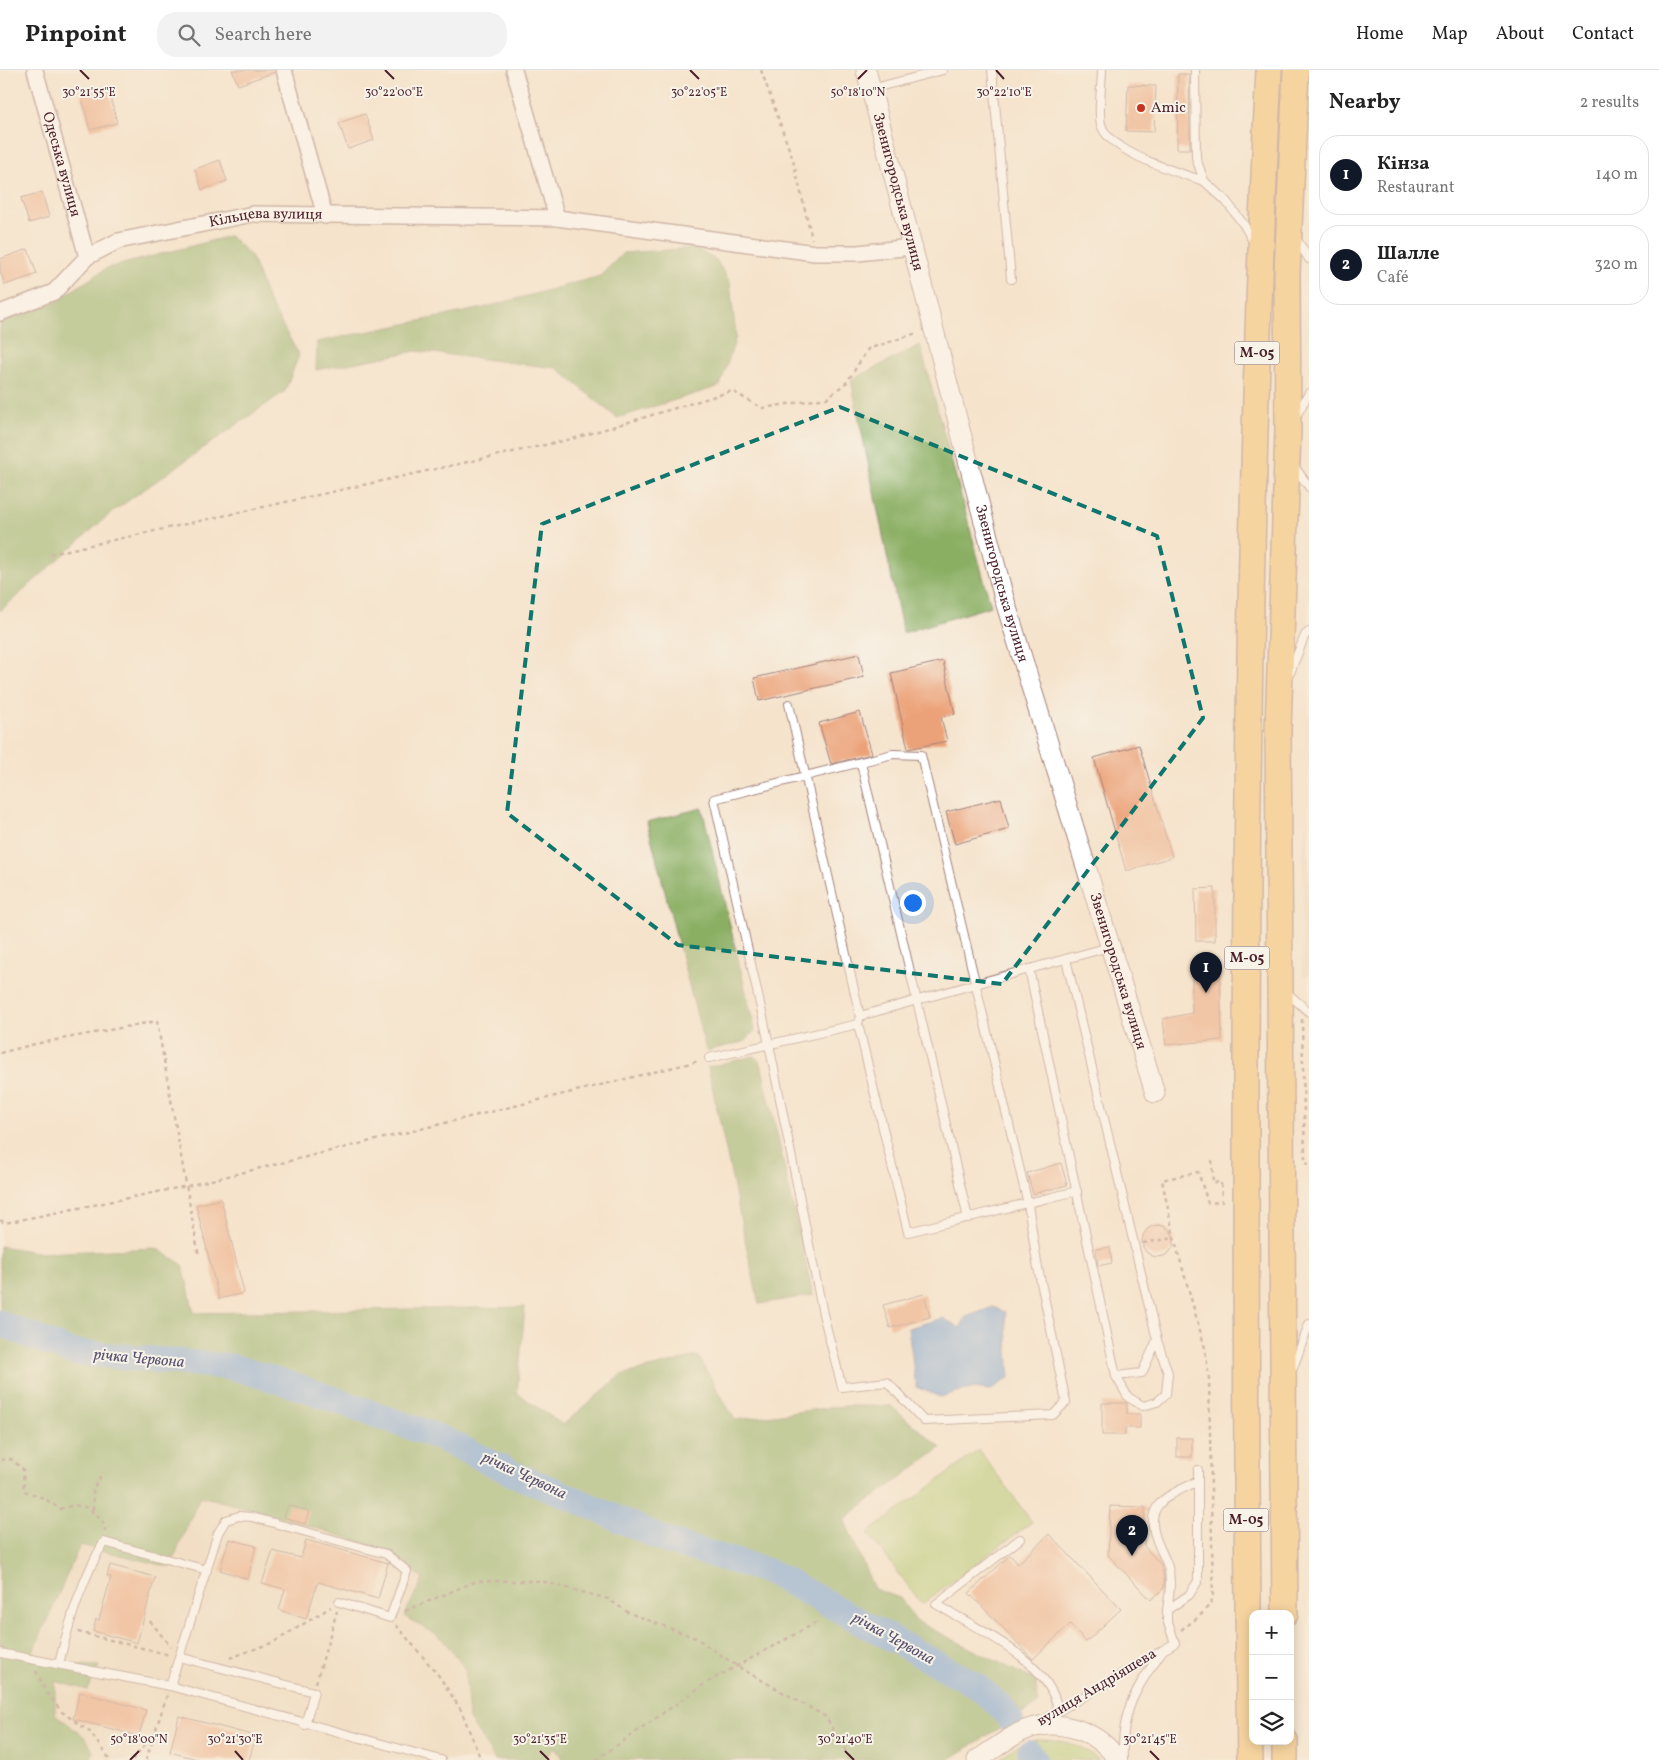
<!DOCTYPE html>
<meta charset="utf-8">
<style>
:root{--surface:#fff;--page:#f2f2f2;--text:#222;--muted:#767676;--line:#e0e0e0;--accent:#111827}
body{margin:0;font-family:Vollkorn,serif;background:var(--page);color:var(--text)}
.controls{position:absolute;right:15px;bottom:15px;display:grid;overflow:hidden;border-radius:10px;box-shadow:0 2px 12px #0003}
.controls button{width:45px;height:45px;display:grid;place-items:center;padding:0;border:0;border-bottom:1px solid var(--line);background:var(--surface);color:var(--text);font:25px sans-serif}
.you{position:absolute;left:912px;top:832px;width:18px;height:18px;margin:-12px;border:4px solid #fff;border-radius:50%;background:#1a73e8;box-shadow:0 0 0 8px #1a73e833}
.badge{display:grid;place-items:center;width:32px;height:32px;border-radius:50%;background:var(--accent);color:#fff;font-size:16px;font-weight:700}
.pin{position:absolute;translate:-50% -41px;filter:drop-shadow(0 1px 2px #0008)}
.pin::after{content:'';position:absolute;top:26px;width:18px;height:15px;background:inherit;clip-path:polygon(0 0,100% 0,50% 100%)}
.list{margin:0;padding:0;list-style:none}
h2{display:flex;justify-content:space-between;align-items:center;height:65px;margin:0;padding:0 20px;font-size:21px}
h2 small{font-size:16px;font-weight:400;color:var(--muted)}
.list li{display:grid;grid-template-columns:32px 1fr auto;gap:15px;align-items:center;box-sizing:border-box;height:80px;margin:0 10px 10px;padding:0 10px;border:1px solid var(--line);border-radius:20px}
.list b{display:block;font-size:19px;white-space:nowrap}
.list p{margin:0;font-size:16px;white-space:nowrap;color:var(--muted)}
.list em{font-size:16px;font-style:normal;color:var(--muted)}
.icon{flex:none;width:28px;height:28px;fill:none;stroke:currentColor;stroke-width:2;stroke-linecap:round;stroke-linejoin:round}
.map{position:relative;flex:none;width:1309px;height:1690px;overflow:hidden}
header{display:flex;align-items:center;gap:30px;box-sizing:border-box;height:70px;padding:0 25px;background:var(--surface);border-bottom:1px solid var(--line)}
header strong{font-size:24px}
nav{display:flex;gap:28px;margin-inline-start:auto;font-size:18px}
.search{width:350px;height:45px;background:var(--page);display:flex;align-items:center;gap:12px;box-sizing:border-box;padding:0 18px;border-radius:20px;color:var(--muted);font-size:19px}
main{display:flex}
aside{flex:1;background:var(--surface)}
.map>svg:first-child{display:block}
.built{fill:#ebd8ba}
.green{fill:#aecb71;stroke:#7c754e}
.forest{fill:#8aaf63;stroke:#6a6747}
.water{fill:#6c9ed7;stroke:#5b5e81}
.lines{fill:none;stroke-linecap:round;stroke-linejoin:round}
.river{stroke:#6c9ed7;stroke-width:26}
.building{fill:#eca278}
.service-casing{stroke:#a0817c;stroke-width:10}
.minor-casing{stroke:#a0817c;stroke-width:18}
.tertiary-casing{stroke:#a0817c;stroke-width:21}
.trunk-casing{stroke:#a0817c;stroke-width:28}
.path{stroke:#a0817c;stroke-width:2.5;stroke-dasharray:4 4;stroke-linecap:butt}
.service{stroke:#fff;stroke-width:8}
.minor{stroke:#fff;stroke-width:15}
.tertiary{stroke:#fff;stroke-width:19}
.trunk{stroke:#f7c06c;stroke-width:25}
.marked{fill:none;stroke:#0f766e;stroke-width:4;stroke-dasharray:10 6;stroke-linejoin:round}
.ticks{fill:none;stroke:#4a1f2b;stroke-width:2}
.poi-dot{fill:#c8321e;stroke:#f7f3e8;stroke-width:2}
.labels{text-anchor:middle;dominant-baseline:central;stroke-width:4;stroke-linejoin:round;paint-order:stroke}
.shield{fill:#f7f3e8;stroke:#7e5f64;stroke-width:1}
.shield-label{font-size:14px;font-weight:bold;fill:#4a1f2b}
.poi-label{font-size:15px;fill:#4a1f2b;stroke:#f7f3e8;text-anchor:start}
.street-label{font-size:15px;fill:#4a1f2b;stroke:#f7f3e8}
.water-label{font-size:16px;font-style:italic;fill:#585270;stroke:#f7f3e8}
.ticks-label{font-size:12px;text-anchor:middle;fill:#4a1f2b;stroke:#f7f3e8;stroke-width:4;stroke-linejoin:round;paint-order:stroke}
</style>
<header>
<strong>Pinpoint</strong>
<div class="search"><svg class="icon" aria-label="search" viewBox="0 0 24 24"><circle cx="10" cy="10" r="6"/><path d="M15 15l6 6"/></svg>Search here</div>
<nav><a>Home</a><a>Map</a><a>About</a><a>Contact</a></nav>
</header>
<main>
<div class="map">
<svg width="1309" height="1690" viewBox="0 0 1309 1690">
<rect width="100%" height="100%" fill="#f7f3e8"/>
<filter id="ink" filterUnits="userSpaceOnUse"><feTurbulence type="fractalNoise" baseFrequency=".02" numOctaves="2"/><feDisplacementMap in="SourceGraphic" scale="10" xChannelSelector="R" yChannelSelector="G"/><feConvolveMatrix kernelMatrix="1 2 1 2 8 2 1 2 1" color-interpolation-filters="sRGB"/></filter>
<filter id="wash" filterUnits="userSpaceOnUse"><feTurbulence type="fractalNoise" baseFrequency=".0096" numOctaves="4" result="noise"/><feDisplacementMap in="SourceGraphic" scale="20" xChannelSelector="R" yChannelSelector="G"/><feGaussianBlur stdDeviation="1.12" result="paint"/><feColorMatrix in="noise" values="0 0 0 0 0 0 0 0 0 0 0 0 0 0 0 0 0 1.4 0 .05"/><feComposite in="paint" operator="in"/></filter>
<g filter="url(#wash)">
<rect width="100%" height="100%" fill="#f5e3cc"/>
<g class="built">
<path d="M1309 745V906L1302 905 1303 777Z"/>
<path d="M0 1259 406 1393 628 1690H0Z"/>
</g>
<g class="green">
<path d="M979 1380 1032 1452 922 1534 868 1463Z"/>
<path d="M1043 1669C1065 1670 1082 1676 1099 1690H1044L1033 1677 1019 1687 1020 1690H999C1012 1677 1024 1671 1043 1669Z"/>
</g>
<g class="forest">
<path d="M230 166 251 186 268 230 299 285 285 321 112 442 0 541V251L53 233 107 198Z"/>
<path d="M694 178 716 190 730 212 736 267 720 316 617 348 557 298 416 281 316 300 317 272 483 238 600 206 623 183Z"/>
<path d="M920 275 991 536 903 563 851 310Z"/>
<path d="M702 738 755 960 746 971 706 981 647 752Z"/>
<path d="M754 986 761 993 813 1225 759 1234 708 997Z"/>
<path d="M0 1176 42 1183 156 1178 183 1195 194 1243 525 1237 517 1323 563 1355 621 1305 698 1286 735 1350 843 1336H891L941 1378 844 1449 874 1519 900 1528 916 1551 1036 1611 1038 1634 948 1690H563L555 1677 543 1690H495L469 1649 465 1598 441 1567 404 1546 423 1509 390 1481 263 1442 200 1426 170 1497 80 1475 30 1589 59 1594 99 1596 88 1620 55 1611V1644L86 1668 93 1682 90 1690H0Z"/>
</g>
<path class="water" d="M993 1237 1005 1242 1010 1307 991 1320 971 1318 940 1327 916 1317 908 1258 943 1248 960 1258 966 1247Z"/>
<g class="lines">
<g class="river">
<path d="M0 1253 70 1282 233 1297 302 1318 441 1368 520 1407 557 1421 667 1471 770 1502 976 1615 1002 1638 1011 1651"/>
<path d="M1030 1683 1034 1690"/>
</g>
</g>
<g id="blocks">
<g class="building">
<path d="M232 0H275V2L238 15Z"/>
<path d="M1178 4H1189L1190 79H1177Z"/>
<path d="M1128 15 1156 16 1154 62 1126 61Z"/>
<path d="M108 17 117 53 90 60 81 24Z"/>
<path d="M365 44 374 70 348 79 339 53Z"/>
<path d="M220 90 227 111 202 120 195 99Z"/>
<path d="M42 122 49 147 29 153 21 128Z"/>
<path d="M28 179 37 204 5 215 0 201V189Z"/>
<path d="M859 584 864 607 759 631 754 608Z"/>
<path d="M943 591 955 644 941 647 947 671 908 679 891 603Z"/>
<path d="M860 642 872 684 831 694 819 653Z"/>
<path d="M1139 675 1172 787 1126 801 1094 688Z"/>
<path d="M1001 728 1009 759 955 774 946 742Z"/>
<path d="M1215 818V871H1196L1195 819Z"/>
<path d="M1220 901 1222 970 1166 975 1163 949 1192 943V902Z"/>
<path d="M1061 1093 1067 1115 1033 1124 1027 1103Z"/>
<path d="M221 1129 244 1223 219 1229 196 1135Z"/>
<circle cx="1158" cy="1171" r="16"/>
<path d="M1110 1177 1112 1193 1098 1196 1096 1179Z"/>
<path d="M924 1224 930 1247 890 1258 883 1235Z"/>
<path d="M1102 1333H1127V1344H1140V1358H1125V1365H1102Z"/>
<rect x="1177" y="1368" width="15" height="19"/>
<path d="M288 1435 309 1441 305 1454 284 1447Z"/>
<path d="M1110 1436 1145 1437 1144 1476 1161 1495 1164 1508V1518L1151 1530 1108 1485Z"/>
<path d="M1049 1464 1121 1539 1086 1572 1070 1554 1033 1589 969 1523 1010 1485 1018 1494Z"/>
<path d="M229 1469 256 1476 248 1509 220 1500Z"/>
<path d="M306 1470 388 1493 378 1529 318 1512 306 1549 279 1540 285 1519 262 1513 273 1481 301 1488Z"/>
<path d="M110 1495 155 1507 137 1573 93 1561 96 1549 99 1550 111 1507 107 1506Z"/>
<path d="M80 1622 146 1640 139 1666 73 1649Z"/>
<path d="M179 1646 256 1666 249 1690H201L170 1682Z"/>
</g>
</g>
</g>
<g filter="url(#ink)">
<use href="#blocks" fill-opacity="0" stroke="#a0817c" stroke-width="1"/>
<g class="lines">
<g class="service-casing">
<g id="service">
<path d="M992 0 1011 209"/>
<path d="M1102 0C1102 14 1097 46 1102 57 1112 83 1179 103 1204 111"/>
<path d="M1195 0 1196 88 1204 111 1226 131 1244 155 1253 171"/>
<path d="M871 19 943 0"/>
<path d="M1295 167 1309 189"/>
<path d="M1296 346 1309 323"/>
<path d="M1294 396 1309 417"/>
<path d="M1290 603 1305 565 1309 562"/>
<path d="M789 634 860 946 858 954 908 1162 1077 1121"/>
<path d="M893 684 921 685 1028 1134 1037 1193 1066 1332 1053 1345 924 1351 887 1312 842 1317 823 1244 769 974 714 729Z"/>
<path d="M861 693 968 1148"/>
<path d="M1029 899 1116 1306 1142 1303 1157 1270 1066 889"/>
<path d="M1286 922 1309 942"/>
<path d="M860 946 1109 877"/>
<path d="M709 988 858 954"/>
<path d="M1293 1298 1309 1254"/>
<path d="M1116 1306 1128 1327 1143 1336 1157 1332 1166 1324 1168 1303 1157 1270"/>
<path d="M1020 1469 936 1534C977 1559 1050 1590 1058 1640"/>
<path d="M1167 1540C1169 1527 1172 1510 1168 1497 1165 1487 1159 1478 1156 1468 1143 1432 1171 1425 1198 1411"/>
<path d="M0 1583 170 1616 441 1690"/>
<path d="M179 1587 314 1622 305 1655"/>
<path d="M59 1594C69 1551 82 1509 104 1472L207 1500"/>
<path d="M170 1616 218 1463 226 1450 239 1446 252 1447 386 1484 407 1501 390 1548 339 1532"/>
<path d="M1040 1652 1175 1573 1167 1550V1540L1189 1525 1198 1511V1400"/>
<path d="M1123 1690C1121 1640 1135 1620 1163 1580"/>
</g>
</g>
<g class="minor-casing">
<g id="minor">
<path id="s1" d="M35 0 87 187"/>
<path d="M284 0 325 146"/>
<path d="M514 0 557 148"/>
<path id="s2" d="M0 243 54 222 87 187 118 171 253 144 557 148 815 183H858L911 177"/>
</g>
</g>
<g class="tertiary-casing">
<g id="tertiary">
<path id="s3" d="M866 0 1004 528 1155 1023"/>
<path d="M977 1690C992 1681 1015 1662 1031 1658 1061 1649 1101 1662 1117 1690"/>
</g>
</g>
<g class="trunk-casing">
<g id="trunk">
<path d="M1285 1544 1278 660 1288 360 1287 205 1296 0"/>
<path d="M1285 1671V1690"/>
<path d="M1250 1690C1246 1458 1246 1226 1246 993 1247 662 1252 331 1269 0"/>
</g>
</g>
<g class="path">
<path d="M761 0 793 90 812 169"/>
<path d="M50 484 572 369 732 321 762 338 827 328 847 312 868 279 917 263"/>
<path d="M1302 949 1305 1093 1309 1094"/>
<path d="M0 983 35 974 157 951 199 1187"/>
<path d="M0 1150 5 1153 187 1116 699 991"/>
<path d="M1143 1173 1174 1168"/>
<path d="M1 1390 11 1389 23 1399 24 1421 44 1428 60 1439C83 1431 90 1437 105 1455V1463"/>
<path d="M93 1440V1419L103 1402"/>
<path d="M405 1541 477 1511H541L608 1529 629 1543 696 1568 737 1596 826 1647 851 1690"/>
<path d="M150 1551 171 1577"/>
<path d="M396 1555 439 1606 461 1640 481 1690"/>
<path d="M1181 1560C1195 1550 1205 1544 1213 1528L1209 1308 1205 1278 1174 1168 1162 1110 1198 1102 1208 1133 1222 1132 1221 1112 1213 1113 1212 1089"/>
<path d="M78 1562 170 1585"/>
<path d="M230 1588 274 1572 331 1537"/>
<path d="M36 1601 46 1622 62 1642 90 1662 110 1690"/>
<path d="M316 1613 337 1541"/>
<path d="M132 1690 152 1666"/>
<path d="M146 1690 167 1625"/>
<path d="M596 1690 706 1613 819 1551"/>
</g>
<use href="#service" class="service"/>
<use href="#minor" class="minor"/>
<use href="#tertiary" class="tertiary"/>
<use href="#trunk" class="trunk"/>
</g>
</g>
<path d="M0 0H1309V1690H0ZM840 337 1157 466 1203 648 1002 914 678 875 507 743 542 454Z" fill="#f5e3cc" fill-opacity=".55" fill-rule="evenodd"/>
<path class="marked" d="M840 337 1157 466 1203 648 1002 914 678 875 507 743 542 454Z"/>
<path class="ticks" d="M80 0 89 9M385 0 394 9M690 0 699 9M996 0 1004 9M858 9 867 0M235 1681 243 1690M540 1681 549 1690M845 1681 854 1690M1150 1681 1159 1690M130 1690 139 1681"/>
<circle class="poi-dot" cx="1141" cy="38" r="5"/>
<g class="labels">
<g class="shield">
<rect x="1234.5" y="271.5" width="45" height="23" rx="4"/>
<rect x="1224.5" y="876.5" width="45" height="23" rx="4"/>
<rect x="1223.5" y="1438.5" width="45" height="23" rx="4"/>
</g>
<g class="shield-label">
<text x="1257" y="283">М-05</text>
<text x="1247" y="888">М-05</text>
<text x="1246" y="1450">М-05</text>
</g>
<g class="poi-label">
<text x="1151" y="38">Amic</text>
</g>
<g class="street-label">
<text stroke="none"><textPath href="#s1" startOffset="98">Одеська вулиця</textPath></text>
<text stroke="none"><textPath href="#s3" startOffset="126">Звенигородська вулиця</textPath></text>
<text stroke="none"><textPath href="#s2" startOffset="291">Кільцева вулиця</textPath></text>
<text stroke="none"><textPath href="#s3" startOffset="531">Звенигородська вулиця</textPath></text>
<text stroke="none"><textPath href="#s3" startOffset="936">Звенигородська вулиця</textPath></text>
<text transform="translate(1097 1618) rotate(-31)">вулиця Андріяшева</text>
</g>
<g class="water-label">
<text transform="translate(139 1289) rotate(5)">річка Червона</text>
<text transform="translate(524 1406) rotate(25)">річка Червона</text>
<text transform="translate(893 1569) rotate(29)">річка Червона</text>
</g>
</g>
<g class="ticks-label">
<text x="1004" y="26">30°22'10"E</text>
<text x="89" y="26">30°21'55"E</text>
<text x="394" y="26">30°22'00"E</text>
<text x="699" y="26">30°22'05"E</text>
<text x="858" y="26">50°18'10"N</text>
<text x="139" y="1673">50°18'00"N</text>
<text x="235" y="1673">30°21'30"E</text>
<text x="540" y="1673">30°21'35"E</text>
<text x="845" y="1673">30°21'40"E</text>
<text x="1150" y="1673">30°21'45"E</text>
</g>
</svg>
<div class="controls">
<button>+</button>
<button>−</button>
<button><svg class="icon" aria-label="layers" viewBox="0 0 24 24"><path d="M12 4l9 5-9 5-9-5zM3 14l9 5 9-5"/></svg></button>
</div>
<div class="you"></div>
<div class="pin badge" style="left:1206px;top:923px">1</div>
<div class="pin badge" style="left:1132px;top:1486px">2</div>
</div>
<aside>
<h2>Nearby<small>2 results</small></h2>
<ul class="list">
<li><span class="badge">1</span><div><b>Кінза</b><p>Restaurant</p></div><em>140 m</em></li>
<li><span class="badge">2</span><div><b>Шалле</b><p>Café</p></div><em>320 m</em></li>
</ul>
</aside>
</main>
